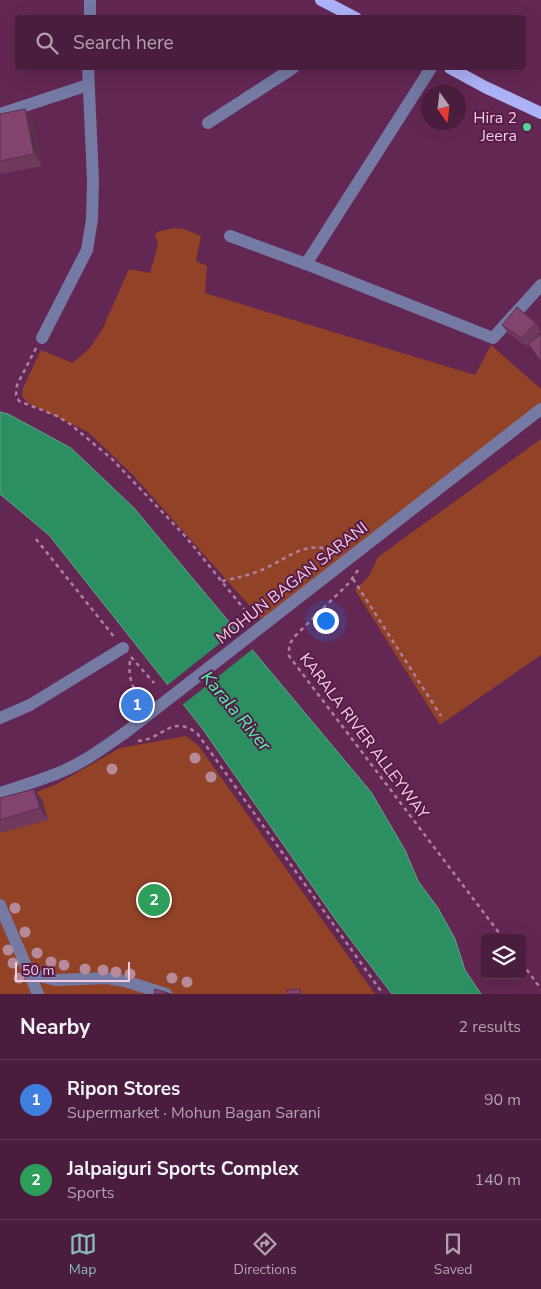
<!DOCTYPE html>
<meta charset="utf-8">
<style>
:root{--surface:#4a1d3e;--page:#512645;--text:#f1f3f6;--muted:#b2a2b0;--line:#613b58;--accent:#8bbbb9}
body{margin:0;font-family:"Nunito Sans",sans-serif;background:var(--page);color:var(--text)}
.controls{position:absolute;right:15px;bottom:15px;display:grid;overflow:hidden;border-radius:5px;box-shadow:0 5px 20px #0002}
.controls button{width:45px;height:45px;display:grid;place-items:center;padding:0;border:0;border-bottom:1px solid var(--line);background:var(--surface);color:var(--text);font:25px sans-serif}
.compass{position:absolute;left:421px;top:85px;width:45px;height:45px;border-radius:50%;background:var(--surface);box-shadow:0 5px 20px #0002;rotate:166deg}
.scale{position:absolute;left:15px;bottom:12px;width:115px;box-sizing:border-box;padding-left:5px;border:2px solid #f1cce4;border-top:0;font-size:14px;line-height:18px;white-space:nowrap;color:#f1cce4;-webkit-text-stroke:4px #571c48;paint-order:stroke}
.you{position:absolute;left:325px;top:620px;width:18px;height:18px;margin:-12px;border:4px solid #fff;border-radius:50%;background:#1a73e8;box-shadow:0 0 0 8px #1a73e833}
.badge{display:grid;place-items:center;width:32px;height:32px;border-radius:50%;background:var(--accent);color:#fff;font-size:16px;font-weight:700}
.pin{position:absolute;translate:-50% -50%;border:2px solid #fff;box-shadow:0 1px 5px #0006}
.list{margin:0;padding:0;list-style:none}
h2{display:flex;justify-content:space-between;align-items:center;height:65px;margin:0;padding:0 20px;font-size:21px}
h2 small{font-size:16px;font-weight:400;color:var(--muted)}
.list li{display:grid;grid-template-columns:32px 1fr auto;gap:15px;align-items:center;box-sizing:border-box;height:80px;padding:0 20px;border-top:1px solid var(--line)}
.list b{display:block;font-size:19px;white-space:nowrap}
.list p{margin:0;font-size:16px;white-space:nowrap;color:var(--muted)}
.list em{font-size:16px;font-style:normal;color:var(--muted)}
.icon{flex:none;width:28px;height:28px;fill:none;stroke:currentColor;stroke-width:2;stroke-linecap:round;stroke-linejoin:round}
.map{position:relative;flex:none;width:541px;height:994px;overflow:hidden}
.search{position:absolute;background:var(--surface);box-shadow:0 5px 20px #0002;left:15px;right:15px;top:15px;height:55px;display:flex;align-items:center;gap:12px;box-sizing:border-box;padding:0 18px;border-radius:5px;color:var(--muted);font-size:19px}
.sheet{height:225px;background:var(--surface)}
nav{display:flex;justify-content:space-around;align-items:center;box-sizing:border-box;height:70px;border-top:1px solid var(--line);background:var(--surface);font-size:14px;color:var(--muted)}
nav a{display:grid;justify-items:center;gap:2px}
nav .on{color:var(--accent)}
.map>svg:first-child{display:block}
.green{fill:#924226}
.water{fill:#2b8f61;stroke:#66a188}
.pier{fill:#632753}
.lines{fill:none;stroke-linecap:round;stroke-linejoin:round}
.path{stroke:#af80a1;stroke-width:2.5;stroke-dasharray:4 4;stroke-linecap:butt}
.minor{stroke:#757aa5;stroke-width:12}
.major{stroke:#abb2f7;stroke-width:12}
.tree{fill:#b68b99}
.wall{fill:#703a5f}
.shaded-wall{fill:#5b2f4e}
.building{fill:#82436f;stroke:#5b2f4e}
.poi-dot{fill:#54d396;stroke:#571c48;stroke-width:2}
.labels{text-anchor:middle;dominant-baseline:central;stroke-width:4;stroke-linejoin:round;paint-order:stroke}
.poi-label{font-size:16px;fill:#f1cce4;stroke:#571c48;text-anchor:end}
.street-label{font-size:16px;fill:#f1cce4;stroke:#571c48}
.water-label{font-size:18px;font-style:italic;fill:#4ff7aa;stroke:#571c48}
</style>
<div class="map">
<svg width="541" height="994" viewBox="0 0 541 994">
<rect width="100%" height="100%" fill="#632753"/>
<g class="green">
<path d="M175 228 184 229 201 236 196 261 207 266 205 293 475 375 491 345 541 389V403L264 622 133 475 88 432 28 403 22 396 23 388 41 350 72 363 89 349 102 330 129 269 150 273 158 245 155 234 160 231Z"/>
<path d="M541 439V655L440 725 355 590 369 576 378 557Z"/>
<path d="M186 736 198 745 375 994H0V806L57 784 120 748Z"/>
</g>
<path class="water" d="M0 412 8 414 71 448 134 508 371 792 405 850 418 881 438 908 455 939 465 970 481 994H392L338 923 202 728 49 535 0 494Z"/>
<path class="pier" d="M238 629 254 648 181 706 165 687Z"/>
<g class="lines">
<g class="path">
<path d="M36 348 17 385 16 395 19 401 57 416 70 424 112 459 186 537 244 609"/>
<path d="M36 539 115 638"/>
<path d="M358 570 349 583 295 636 289 645V656L503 938"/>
<path d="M353 579 441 716"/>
<path d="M222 581C237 578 250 575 264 569 290 557 306 539 337 552"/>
<path d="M131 657 154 683"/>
<path d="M130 661C128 677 132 689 143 701"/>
<path d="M138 741C164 739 170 714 197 733L383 994"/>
<path d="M522 963 541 989"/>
</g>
<g class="minor">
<path d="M90 18V0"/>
<path d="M0 114 88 85"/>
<path d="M208 123 293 68"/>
<path d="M230 236 306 264 493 338 541 285"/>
<path d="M306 264 431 68"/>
<path d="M42 338 87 250 92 219 93 180 88 68"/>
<path d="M0 718 30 705 123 648"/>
<path d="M0 793C21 786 42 780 63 771 86 761 106 746 126 732L541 409"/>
<path d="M0 905 38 994"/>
<path d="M30 974 56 980 107 978 125 981 166 994"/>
</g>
<g class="major">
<path d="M321 0 356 18"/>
<path d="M450 68 485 87 541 113"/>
</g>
</g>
<g class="tree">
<circle cx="195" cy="758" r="5.5"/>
<circle cx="112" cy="769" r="5.5"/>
<circle cx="211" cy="777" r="5.5"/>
<circle cx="15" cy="908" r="5.5"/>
<circle cx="25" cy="932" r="5.5"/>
<circle cx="8" cy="950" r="5.5"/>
<circle cx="37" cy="953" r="5.5"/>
<circle cx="51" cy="962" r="5.5"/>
<circle cx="13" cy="963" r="5.5"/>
<circle cx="64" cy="965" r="5.5"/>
<circle cx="85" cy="969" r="5.5"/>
<circle cx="103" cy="970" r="5.5"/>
<circle cx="116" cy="972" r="5.5"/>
<circle cx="130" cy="974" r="5.5"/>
<circle cx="19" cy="978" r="5.5"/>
<circle cx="172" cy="978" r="5.5"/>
<circle cx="187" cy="982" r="5.5"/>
</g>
<g class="wall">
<path d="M0 114 33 120 42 166 0 174Z"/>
<path d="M536 323 541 332 532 341 541 334V362L528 344 526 346 507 332 502 325Z"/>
<path d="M34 789 42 800 48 820 0 833V798Z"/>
</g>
<g class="shaded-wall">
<path d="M25 109 33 120 42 166 34 154Z"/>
<path d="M34 789 42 800 48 820 40 808Z"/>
</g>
<g class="building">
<path d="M25 109 34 154 0 161V114Z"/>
<path d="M517 307 536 323 521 338 502 325Z"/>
<path d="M541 334V361L528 344Z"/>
<path d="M34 789 40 808 0 820V798Z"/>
<path d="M155 989 171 994H154Z"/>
<path d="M300 989 301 994H288L287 990Z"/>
</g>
<circle class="poi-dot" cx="527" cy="127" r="5"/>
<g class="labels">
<g class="poi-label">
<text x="517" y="118">Hira 2<tspan x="517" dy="18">Jeera</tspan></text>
</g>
<g class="street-label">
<text transform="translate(292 583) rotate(-38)">MOHUN BAGAN SARANI</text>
<text transform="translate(364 736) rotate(53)">KARALA RIVER ALLEYWAY</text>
</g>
<g class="water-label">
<text transform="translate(236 711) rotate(50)">Karala River</text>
</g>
</g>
</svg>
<div class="controls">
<button><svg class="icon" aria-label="layers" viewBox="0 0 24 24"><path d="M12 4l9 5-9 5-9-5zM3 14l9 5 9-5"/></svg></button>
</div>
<svg class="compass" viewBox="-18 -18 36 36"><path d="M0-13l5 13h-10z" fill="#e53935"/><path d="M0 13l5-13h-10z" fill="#b2a2b0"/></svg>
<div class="scale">50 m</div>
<div class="you"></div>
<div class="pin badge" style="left:137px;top:705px;background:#3f7fe0">1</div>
<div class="pin badge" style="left:154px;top:900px;background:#2e9e5b">2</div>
<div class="search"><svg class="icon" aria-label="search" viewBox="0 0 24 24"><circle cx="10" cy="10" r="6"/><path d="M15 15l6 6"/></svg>Search here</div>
</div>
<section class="sheet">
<h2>Nearby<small>2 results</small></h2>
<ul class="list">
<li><span class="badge" style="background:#3f7fe0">1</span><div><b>Ripon Stores</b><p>Supermarket · Mohun Bagan Sarani</p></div><em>90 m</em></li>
<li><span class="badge" style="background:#2e9e5b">2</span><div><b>Jalpaiguri Sports Complex</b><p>Sports</p></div><em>140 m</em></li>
</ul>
</section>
<nav>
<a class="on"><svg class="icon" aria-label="map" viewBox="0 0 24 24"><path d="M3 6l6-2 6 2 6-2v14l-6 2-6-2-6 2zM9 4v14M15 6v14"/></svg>Map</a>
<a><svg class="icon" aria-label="directions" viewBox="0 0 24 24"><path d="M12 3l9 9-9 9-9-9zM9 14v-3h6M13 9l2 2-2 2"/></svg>Directions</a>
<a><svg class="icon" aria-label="saved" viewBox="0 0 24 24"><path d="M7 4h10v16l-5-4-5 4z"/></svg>Saved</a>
</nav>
